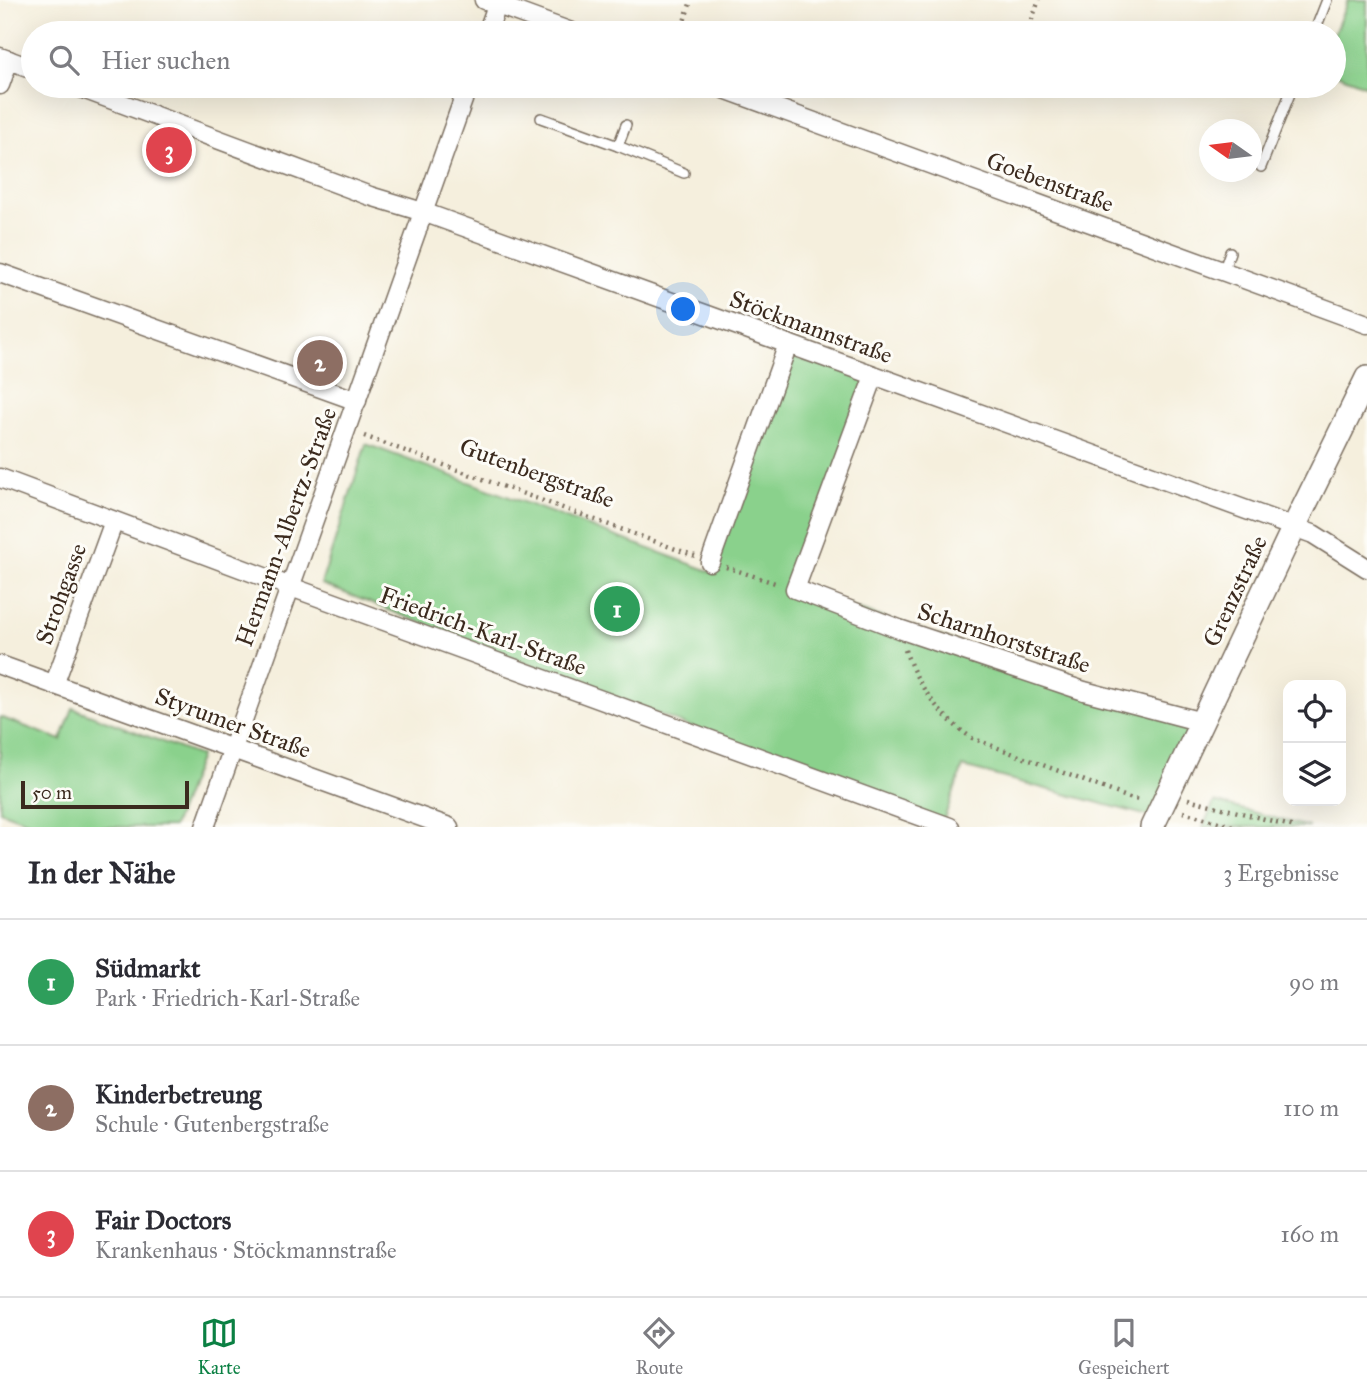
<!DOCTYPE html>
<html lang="de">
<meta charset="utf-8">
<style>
:root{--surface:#fff;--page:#f7f7f7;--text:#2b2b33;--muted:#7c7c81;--line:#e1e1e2;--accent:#0b8043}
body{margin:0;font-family:"IM FELL Great Primer",serif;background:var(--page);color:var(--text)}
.controls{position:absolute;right:21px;bottom:21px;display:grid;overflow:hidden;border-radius:14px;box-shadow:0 7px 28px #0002}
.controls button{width:63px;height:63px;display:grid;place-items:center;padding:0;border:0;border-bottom:2px solid var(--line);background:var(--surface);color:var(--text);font:35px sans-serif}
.compass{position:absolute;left:1199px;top:119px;width:63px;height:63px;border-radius:50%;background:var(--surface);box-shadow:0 7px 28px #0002;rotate:284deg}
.scale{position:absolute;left:21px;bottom:18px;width:168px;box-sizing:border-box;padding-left:7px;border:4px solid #3b2a1e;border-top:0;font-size:19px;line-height:24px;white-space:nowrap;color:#3b2a1e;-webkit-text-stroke:5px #fdfcf7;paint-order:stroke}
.you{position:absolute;left:684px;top:310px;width:24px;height:24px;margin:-18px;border:5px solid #fff;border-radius:50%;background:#1a73e8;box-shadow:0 0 0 10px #1a73e833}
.badge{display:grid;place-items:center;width:46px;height:46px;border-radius:50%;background:var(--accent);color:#fff;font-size:23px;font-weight:700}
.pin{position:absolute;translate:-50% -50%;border:4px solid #fff;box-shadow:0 2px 7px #0006}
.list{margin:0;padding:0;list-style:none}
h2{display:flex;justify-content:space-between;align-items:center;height:91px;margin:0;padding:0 28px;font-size:30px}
h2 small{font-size:23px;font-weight:400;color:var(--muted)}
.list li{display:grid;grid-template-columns:46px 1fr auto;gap:21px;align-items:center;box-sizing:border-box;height:126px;padding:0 28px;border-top:2px solid var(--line)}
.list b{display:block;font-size:26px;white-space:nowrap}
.list p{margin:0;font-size:23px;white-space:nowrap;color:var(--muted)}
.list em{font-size:23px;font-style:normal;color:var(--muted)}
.icon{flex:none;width:38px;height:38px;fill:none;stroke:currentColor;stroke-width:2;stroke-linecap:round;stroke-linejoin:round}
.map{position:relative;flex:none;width:1367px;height:827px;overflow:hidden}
.search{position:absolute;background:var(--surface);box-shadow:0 7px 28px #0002;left:21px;right:21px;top:21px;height:77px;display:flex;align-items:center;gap:18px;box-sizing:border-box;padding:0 24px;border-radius:38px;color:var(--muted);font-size:26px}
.sheet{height:469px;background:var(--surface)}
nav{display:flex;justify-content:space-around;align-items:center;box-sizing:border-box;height:98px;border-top:2px solid var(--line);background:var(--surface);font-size:19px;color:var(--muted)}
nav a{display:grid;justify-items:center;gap:4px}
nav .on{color:var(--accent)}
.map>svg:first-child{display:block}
.green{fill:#8ad18c;stroke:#627e55;stroke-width:2}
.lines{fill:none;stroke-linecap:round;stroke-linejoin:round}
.service-casing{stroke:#7c6f61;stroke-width:12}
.minor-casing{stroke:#7c6f61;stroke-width:21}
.tertiary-casing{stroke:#7c6f61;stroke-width:26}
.path{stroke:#7c6f61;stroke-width:4.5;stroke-dasharray:2 5;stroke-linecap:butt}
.service{stroke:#fff;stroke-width:9}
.minor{stroke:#fff;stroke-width:18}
.tertiary{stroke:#fff;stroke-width:23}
.labels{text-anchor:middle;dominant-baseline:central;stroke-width:6;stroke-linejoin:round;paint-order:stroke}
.street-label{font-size:24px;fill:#3b2a1e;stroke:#fdfcf7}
</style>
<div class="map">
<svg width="1367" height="827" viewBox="0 0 1367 827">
<rect width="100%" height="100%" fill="#fdfcf7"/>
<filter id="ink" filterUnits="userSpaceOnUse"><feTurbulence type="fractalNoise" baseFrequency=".0143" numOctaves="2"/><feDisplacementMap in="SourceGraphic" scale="14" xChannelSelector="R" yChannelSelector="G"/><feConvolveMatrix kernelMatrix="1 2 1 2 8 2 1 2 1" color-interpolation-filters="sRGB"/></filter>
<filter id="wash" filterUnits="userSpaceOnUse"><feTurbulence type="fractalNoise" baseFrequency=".00686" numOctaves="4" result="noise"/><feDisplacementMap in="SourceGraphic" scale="28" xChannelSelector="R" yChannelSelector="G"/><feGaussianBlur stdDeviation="1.57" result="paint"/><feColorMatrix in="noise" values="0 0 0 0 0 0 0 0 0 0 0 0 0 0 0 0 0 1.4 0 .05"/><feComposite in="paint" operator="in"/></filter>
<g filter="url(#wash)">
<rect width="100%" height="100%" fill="#f5efdd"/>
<g class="green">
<path d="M1348 0H1367V86L1334 73V34Z"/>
<path d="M786 356 874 376 795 589 1202 722 1156 818 963 767 942 824 321 584 366 444 712 572Z"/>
<path d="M73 708 200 756 173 827H42L0 811V717L61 740Z"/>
<path d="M1214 802 1309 827H1203Z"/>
</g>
</g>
<g filter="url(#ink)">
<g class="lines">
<g class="service-casing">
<g id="service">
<path d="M1314 33 1327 0"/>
<path d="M541 118 618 146"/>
<path d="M626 125 618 146 684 173"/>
<path d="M1261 167 1293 86"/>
<path d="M1223 272 1230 252"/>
</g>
</g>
<g class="minor-casing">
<g id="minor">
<path d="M484 0 574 33"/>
<path d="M487 33 499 0"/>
<path d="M0 57 33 69"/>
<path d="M0 85 9 60"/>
<path d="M75 86 370 196 423 212 1313 534 1367 568"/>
<path d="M716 86 1367 324"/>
<path d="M0 273 357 401"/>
<path d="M874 376 795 589 899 629 1084 691 1202 722"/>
<path d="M0 478 291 587 950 827"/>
<path d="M710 562 788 344"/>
<path d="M0 665 449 827"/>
<path d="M54 685 114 521"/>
<path d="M205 827 468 86"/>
</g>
</g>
<g class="tertiary-casing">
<path id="tertiary" d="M1152 827 1293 529 1367 378"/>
</g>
<g class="path">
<path d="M680 33 690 4"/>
<path d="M1027 33 1039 0"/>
<path d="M364 436 695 556"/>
<path d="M726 567 778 584"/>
<path d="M905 650C917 685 941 718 972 738L1132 799 1141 800"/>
<path d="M1188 799 1295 827"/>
<path d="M1183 812 1236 827"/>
</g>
<use href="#service" class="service"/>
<use href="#minor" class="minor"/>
<use href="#tertiary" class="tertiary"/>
</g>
</g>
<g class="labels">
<g class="street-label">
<text transform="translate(1050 182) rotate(20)">Goebenstraße</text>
<text transform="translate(811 327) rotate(20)">Stöckmannstraße</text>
<text transform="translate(537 473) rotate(20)">Gutenbergstraße</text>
<text transform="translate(286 527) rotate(-70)">Hermann-Albertz-Straße</text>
<text transform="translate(1235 591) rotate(-65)">Grenzstraße</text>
<text transform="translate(61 594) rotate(-70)">Strohgasse</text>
<text transform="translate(483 631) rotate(20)">Friedrich-Karl-Straße</text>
<text transform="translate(1004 638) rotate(18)">Scharnhorststraße</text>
<text transform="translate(233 723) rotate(20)">Styrumer Straße</text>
</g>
</g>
</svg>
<div class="controls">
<button><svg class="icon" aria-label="locate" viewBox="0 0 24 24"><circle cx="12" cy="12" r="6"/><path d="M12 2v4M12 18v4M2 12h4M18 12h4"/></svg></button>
<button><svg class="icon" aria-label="layers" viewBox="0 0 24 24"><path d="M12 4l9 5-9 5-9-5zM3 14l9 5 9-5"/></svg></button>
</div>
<svg class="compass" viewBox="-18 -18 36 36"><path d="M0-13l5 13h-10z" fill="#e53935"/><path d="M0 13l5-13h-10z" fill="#7c7c81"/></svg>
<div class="scale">50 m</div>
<div class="you"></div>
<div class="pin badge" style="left:617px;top:609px;background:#2e9e5b">1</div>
<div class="pin badge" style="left:320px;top:363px;background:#8d6e63">2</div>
<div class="pin badge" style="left:169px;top:150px;background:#e0444e">3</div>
<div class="search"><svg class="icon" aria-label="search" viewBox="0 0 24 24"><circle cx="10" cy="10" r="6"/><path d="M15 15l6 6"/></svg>Hier suchen</div>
</div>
<section class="sheet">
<h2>In der Nähe<small>3 Ergebnisse</small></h2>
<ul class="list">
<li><span class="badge" style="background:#2e9e5b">1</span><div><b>Südmarkt</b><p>Park · Friedrich-Karl-Straße</p></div><em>90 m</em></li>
<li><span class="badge" style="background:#8d6e63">2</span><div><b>Kinderbetreung</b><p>Schule · Gutenbergstraße</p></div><em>110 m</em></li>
<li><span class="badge" style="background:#e0444e">3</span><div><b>Fair Doctors</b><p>Krankenhaus · Stöckmannstraße</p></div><em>160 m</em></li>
</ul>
</section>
<nav>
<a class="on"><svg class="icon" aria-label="map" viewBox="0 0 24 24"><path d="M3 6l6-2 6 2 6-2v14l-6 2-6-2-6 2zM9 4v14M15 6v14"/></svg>Karte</a>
<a><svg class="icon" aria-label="directions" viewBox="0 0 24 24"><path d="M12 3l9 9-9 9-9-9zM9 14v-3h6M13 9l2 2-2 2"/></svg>Route</a>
<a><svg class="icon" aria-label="saved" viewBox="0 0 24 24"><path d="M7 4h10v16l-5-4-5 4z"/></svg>Gespeichert</a>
</nav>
